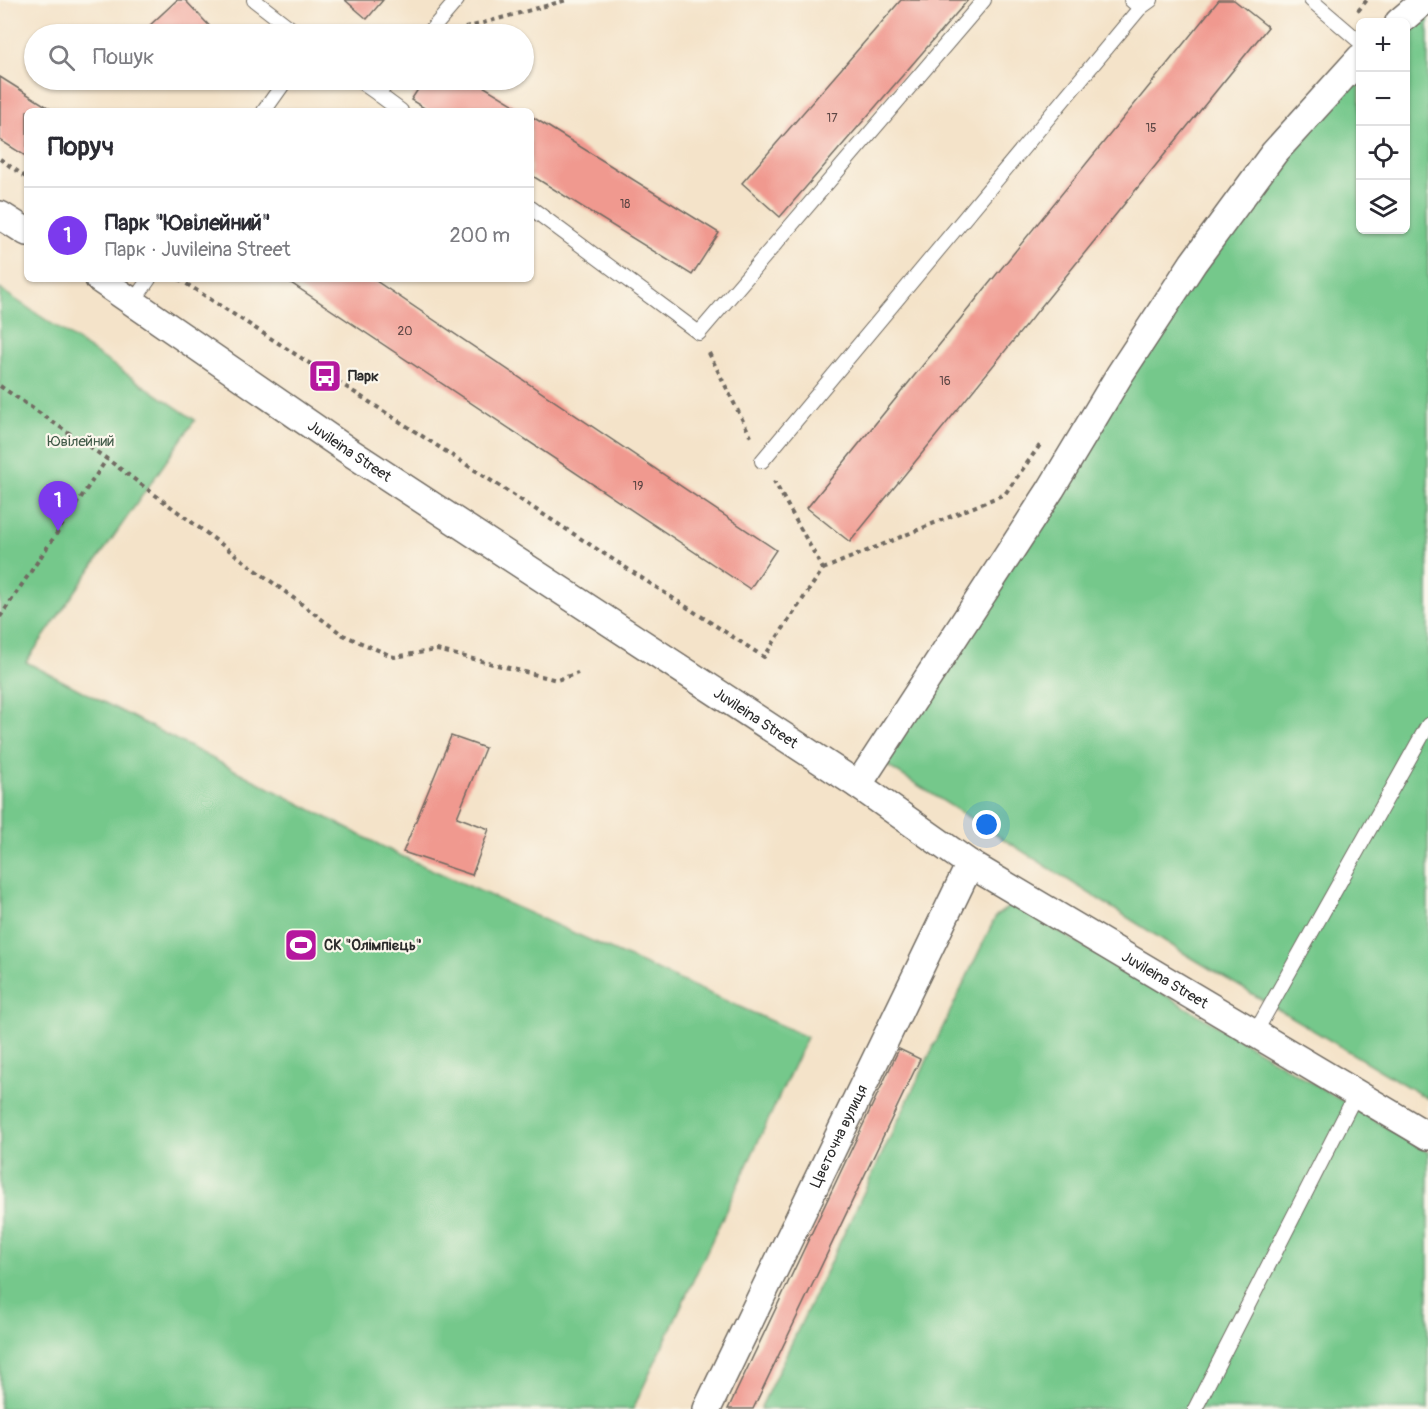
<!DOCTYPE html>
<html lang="uk">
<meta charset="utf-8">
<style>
:root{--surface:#fff;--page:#f2f2f3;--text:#2b2b33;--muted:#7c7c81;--line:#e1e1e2;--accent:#7c3aed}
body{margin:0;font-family:Pangolin,sans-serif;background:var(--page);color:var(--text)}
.controls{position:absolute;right:18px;top:18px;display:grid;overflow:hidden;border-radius:9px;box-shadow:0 2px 4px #0004}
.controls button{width:54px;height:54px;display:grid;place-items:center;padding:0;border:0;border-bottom:2px solid var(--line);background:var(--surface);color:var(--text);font:30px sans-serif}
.you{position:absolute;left:987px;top:825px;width:21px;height:21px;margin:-15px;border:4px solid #fff;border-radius:50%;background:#1a73e8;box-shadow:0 0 0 9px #1a73e833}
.badge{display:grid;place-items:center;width:39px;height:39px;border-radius:50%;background:var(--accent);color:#fff;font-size:20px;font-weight:700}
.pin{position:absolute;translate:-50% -50px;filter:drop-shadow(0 2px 3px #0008)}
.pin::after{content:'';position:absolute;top:32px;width:21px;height:18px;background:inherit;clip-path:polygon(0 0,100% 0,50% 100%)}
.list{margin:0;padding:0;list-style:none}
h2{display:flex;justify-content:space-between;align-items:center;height:78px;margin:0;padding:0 24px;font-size:26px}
h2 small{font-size:20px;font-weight:400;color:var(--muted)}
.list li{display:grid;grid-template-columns:39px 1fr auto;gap:18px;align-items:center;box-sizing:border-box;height:96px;padding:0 24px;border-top:2px solid var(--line)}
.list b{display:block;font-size:22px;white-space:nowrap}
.list p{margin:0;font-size:20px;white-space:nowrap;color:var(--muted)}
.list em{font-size:20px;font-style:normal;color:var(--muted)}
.icon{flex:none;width:33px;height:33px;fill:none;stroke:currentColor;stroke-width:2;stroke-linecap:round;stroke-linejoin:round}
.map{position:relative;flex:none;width:1428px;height:1409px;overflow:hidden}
.search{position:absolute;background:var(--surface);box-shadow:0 2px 4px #0004;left:24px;top:24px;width:510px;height:66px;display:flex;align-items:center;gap:15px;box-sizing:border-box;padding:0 21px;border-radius:33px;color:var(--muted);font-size:22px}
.panel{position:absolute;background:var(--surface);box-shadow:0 2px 4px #0004;left:24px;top:108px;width:510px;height:174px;border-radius:9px}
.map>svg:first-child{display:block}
.green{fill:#75c88b;stroke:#507a5b;stroke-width:1.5}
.building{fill:#f0998f}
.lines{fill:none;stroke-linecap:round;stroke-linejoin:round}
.service-casing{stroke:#716b62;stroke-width:16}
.minor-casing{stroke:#716b62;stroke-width:30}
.path{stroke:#716b62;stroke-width:4;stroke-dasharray:4.5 4.5;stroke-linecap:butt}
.service{stroke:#fff;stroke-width:14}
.minor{stroke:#fff;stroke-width:27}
.labels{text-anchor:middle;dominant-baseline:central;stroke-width:4.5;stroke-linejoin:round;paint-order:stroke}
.number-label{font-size:12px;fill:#5c4644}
.poi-label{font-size:15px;font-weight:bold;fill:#2b2b2b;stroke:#fbf7ec;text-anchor:start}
.park-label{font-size:15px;fill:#415a48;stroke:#fbf7ec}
.street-label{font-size:15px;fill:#2b2b2b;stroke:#fbf7ec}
</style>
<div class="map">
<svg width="1428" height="1409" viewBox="0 0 1428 1409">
<rect width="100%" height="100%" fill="#fbf7ec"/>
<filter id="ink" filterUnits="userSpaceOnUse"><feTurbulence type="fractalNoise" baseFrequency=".0167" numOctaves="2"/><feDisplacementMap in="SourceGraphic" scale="12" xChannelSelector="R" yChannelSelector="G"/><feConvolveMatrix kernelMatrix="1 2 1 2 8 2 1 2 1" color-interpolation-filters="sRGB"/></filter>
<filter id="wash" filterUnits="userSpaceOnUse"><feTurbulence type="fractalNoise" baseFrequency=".008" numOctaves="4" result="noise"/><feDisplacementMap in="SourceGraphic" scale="24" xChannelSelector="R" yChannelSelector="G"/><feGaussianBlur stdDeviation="1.35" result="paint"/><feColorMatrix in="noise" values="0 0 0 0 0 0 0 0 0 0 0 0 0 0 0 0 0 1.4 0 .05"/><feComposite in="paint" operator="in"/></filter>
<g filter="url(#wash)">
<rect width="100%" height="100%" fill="#f4e3c9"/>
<g class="green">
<path d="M1428 0V1099L1187 955 878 760 1120 374 1360 58V230H1406V22Z"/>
<path d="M0 289 195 420 26 662 397 854 807 1037 633 1409H0Z"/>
<path d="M1013 904 1428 1152V1409H760L996 916Z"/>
</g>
<g id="blocks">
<g class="building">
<path d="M177 0H185L217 34H156L148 27Z"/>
<path d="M345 0H383L367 19Z"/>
<path d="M901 0H968L780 217 742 183Z"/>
<path d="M1219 0H1234L1268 27 850 542 807 508Z"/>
<path d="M0 77 54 111H27V157L0 140Z"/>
<path d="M424 80H473L524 111H429L411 100Z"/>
<path d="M531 116 719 233 692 275 531 175Z"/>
<path d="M285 279H373L776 550 750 589Z"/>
<path d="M451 736 485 748 457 817 489 829 472 875 403 852Z"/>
<path d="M899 1049 920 1059 753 1409H728Z"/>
</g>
</g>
</g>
<g filter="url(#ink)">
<use href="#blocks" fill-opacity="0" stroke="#716b62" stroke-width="1.5"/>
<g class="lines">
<g class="service-casing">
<g id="service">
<path d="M254 0 298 34"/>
<path d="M1131 0 1140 8 1151 0"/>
<path d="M1311 0 1360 42"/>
<path d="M428 34 457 0"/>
<path d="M358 80 378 94 390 80"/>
<path d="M378 94 401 111"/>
<path d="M264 111 286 80"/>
<path d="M531 208 699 333 984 0"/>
<path d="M133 302 149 279"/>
<path d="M762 461 1140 8"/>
<path d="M1255 1033 1428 725"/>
<path d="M1195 1409 1356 1094"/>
</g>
</g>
<g class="minor-casing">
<g id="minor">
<path d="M1399 22 1425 0"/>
<path d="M0 215 27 232"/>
<path id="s1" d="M99 279 353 454 858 785 970 864 1428 1136"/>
<path d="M858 785 1051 489 1120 374 1193 263 1274 153 1360 58"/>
<path id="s2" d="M707 1409 970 864"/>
</g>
</g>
<g class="path">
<path d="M1358 11 1367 0"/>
<path d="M465 28 567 0"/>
<path d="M0 159 27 178"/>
<path d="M179 279 764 657 823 569 774 481"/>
<path d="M709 353 751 437"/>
<path d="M0 386 107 459 343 635 394 657 437 650 557 680 578 673"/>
<path d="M823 569 1005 494 1040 445"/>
<path d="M0 617 107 459"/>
</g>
<use href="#service" class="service"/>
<use href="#minor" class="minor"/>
</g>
</g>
<defs>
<g id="bus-square" transform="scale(1.725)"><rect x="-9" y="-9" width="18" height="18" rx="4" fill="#b5179e" stroke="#fbf7ec"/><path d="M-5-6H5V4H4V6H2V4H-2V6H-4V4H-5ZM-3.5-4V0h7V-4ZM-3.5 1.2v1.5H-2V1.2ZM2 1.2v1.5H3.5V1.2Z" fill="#fff"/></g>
<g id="stadium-square" transform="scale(1.725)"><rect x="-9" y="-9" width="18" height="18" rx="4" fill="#b5179e" stroke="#fbf7ec"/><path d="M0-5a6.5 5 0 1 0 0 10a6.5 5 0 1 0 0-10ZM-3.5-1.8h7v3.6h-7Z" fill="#fff"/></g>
</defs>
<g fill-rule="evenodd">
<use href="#bus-square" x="325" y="376"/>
<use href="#stadium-square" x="301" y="945"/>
</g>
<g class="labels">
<g class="number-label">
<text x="832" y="118">17</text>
<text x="1151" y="128">15</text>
<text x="625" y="204">18</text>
<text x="405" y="331">20</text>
<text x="945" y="381">16</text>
<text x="638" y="486">19</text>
</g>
<g class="poi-label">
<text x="348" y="376">Парк</text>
<text x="324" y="945">СК "Олімпієць"</text>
</g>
<g class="park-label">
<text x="81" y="441">Ювілейний</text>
</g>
<g class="street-label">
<text stroke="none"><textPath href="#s1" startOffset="304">Juvileina Street</textPath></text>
<text stroke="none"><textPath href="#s1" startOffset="790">Juvileina Street</textPath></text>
<text stroke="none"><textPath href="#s1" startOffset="1276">Juvileina Street</textPath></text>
<text stroke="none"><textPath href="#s2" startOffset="303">Цвєточна вулиця</textPath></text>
</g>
</g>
</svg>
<div class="controls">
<button>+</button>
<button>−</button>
<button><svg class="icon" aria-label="locate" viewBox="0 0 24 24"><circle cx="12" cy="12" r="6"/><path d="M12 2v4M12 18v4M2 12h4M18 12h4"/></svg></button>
<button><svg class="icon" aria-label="layers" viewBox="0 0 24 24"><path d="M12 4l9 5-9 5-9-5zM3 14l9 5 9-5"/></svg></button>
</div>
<div class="you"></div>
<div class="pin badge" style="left:58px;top:531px">1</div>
<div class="search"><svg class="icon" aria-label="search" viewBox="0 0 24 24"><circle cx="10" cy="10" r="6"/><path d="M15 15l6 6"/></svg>Пошук</div>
<section class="panel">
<h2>Поруч<small></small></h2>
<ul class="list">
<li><span class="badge">1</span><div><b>Парк &quot;Ювілейний&quot;</b><p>Парк · Juvileina Street</p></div><em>200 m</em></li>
</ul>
</section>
</div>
